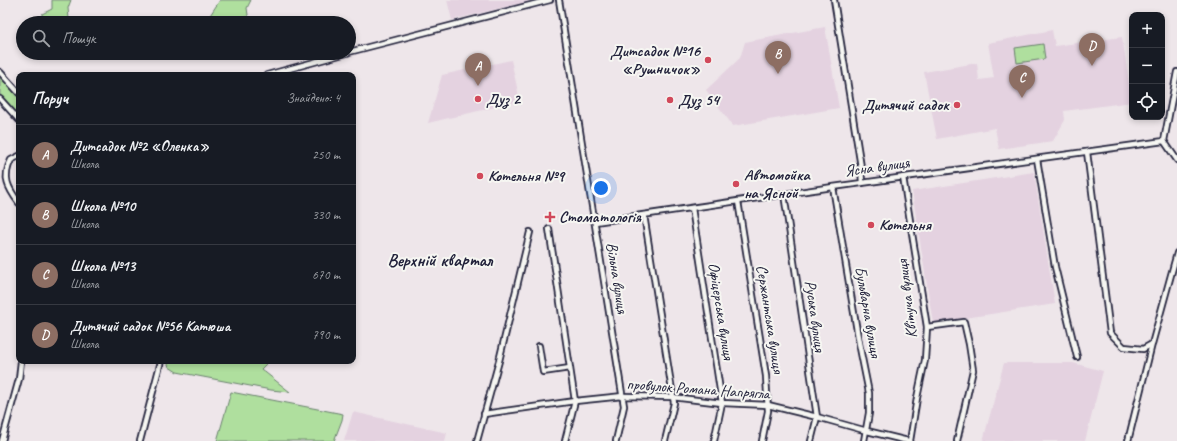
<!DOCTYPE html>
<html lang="uk">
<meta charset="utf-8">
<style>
:root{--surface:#171b24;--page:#20242c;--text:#f1f3f6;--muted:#9ea1a6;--line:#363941;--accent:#d1495b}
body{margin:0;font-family:Caveat,sans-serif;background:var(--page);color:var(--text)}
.controls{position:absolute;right:12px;top:12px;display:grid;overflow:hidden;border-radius:8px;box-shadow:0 2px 6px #0003}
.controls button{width:36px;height:36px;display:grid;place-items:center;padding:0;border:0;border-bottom:1px solid var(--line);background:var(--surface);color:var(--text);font:20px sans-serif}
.you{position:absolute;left:601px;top:188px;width:14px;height:14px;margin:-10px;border:3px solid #fff;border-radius:50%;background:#1a73e8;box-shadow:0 0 0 6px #1a73e833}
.badge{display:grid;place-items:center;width:26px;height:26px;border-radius:50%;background:var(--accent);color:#fff;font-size:13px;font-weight:700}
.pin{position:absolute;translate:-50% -33px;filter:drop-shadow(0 1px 2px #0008)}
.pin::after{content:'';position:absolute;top:21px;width:14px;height:12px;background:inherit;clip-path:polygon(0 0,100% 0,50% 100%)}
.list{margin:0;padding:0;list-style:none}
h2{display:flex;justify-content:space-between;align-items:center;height:52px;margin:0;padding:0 16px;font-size:17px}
h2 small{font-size:13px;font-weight:400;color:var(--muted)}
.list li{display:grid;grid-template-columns:26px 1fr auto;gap:12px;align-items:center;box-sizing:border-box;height:60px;padding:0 16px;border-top:1px solid var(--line)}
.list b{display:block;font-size:15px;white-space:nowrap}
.list p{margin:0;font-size:13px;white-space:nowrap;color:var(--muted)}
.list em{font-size:13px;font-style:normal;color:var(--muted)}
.icon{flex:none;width:22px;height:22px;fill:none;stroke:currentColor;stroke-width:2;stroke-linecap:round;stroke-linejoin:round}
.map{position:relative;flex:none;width:1177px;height:441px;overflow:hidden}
.search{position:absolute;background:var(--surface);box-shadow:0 2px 6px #0003;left:16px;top:16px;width:340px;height:44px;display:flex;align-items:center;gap:10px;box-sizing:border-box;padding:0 14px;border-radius:22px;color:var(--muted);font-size:15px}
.panel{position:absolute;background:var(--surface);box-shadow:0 2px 6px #0003;left:16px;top:72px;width:340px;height:292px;border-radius:8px}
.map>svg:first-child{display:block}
.built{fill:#e4d2e0}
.green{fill:#afdf9e;stroke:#68806c}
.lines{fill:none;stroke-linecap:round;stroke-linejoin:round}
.minor-casing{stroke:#22223b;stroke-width:8}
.minor{stroke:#f6f6f2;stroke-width:4.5}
.poi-dot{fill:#d1495b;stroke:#f6f6f2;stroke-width:1.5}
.labels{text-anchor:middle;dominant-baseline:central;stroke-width:4;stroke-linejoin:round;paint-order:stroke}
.poi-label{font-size:16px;font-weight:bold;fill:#22223b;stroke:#f6f6f2;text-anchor:start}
.street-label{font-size:16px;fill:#22223b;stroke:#f6f6f2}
.quarter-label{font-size:18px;font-weight:bold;fill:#22223b;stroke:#f6f6f2}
</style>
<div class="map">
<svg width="1177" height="441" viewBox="0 0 1177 441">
<rect width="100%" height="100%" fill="#eee6ea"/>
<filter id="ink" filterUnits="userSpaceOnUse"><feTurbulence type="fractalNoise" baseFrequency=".025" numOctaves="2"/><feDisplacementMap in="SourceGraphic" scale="8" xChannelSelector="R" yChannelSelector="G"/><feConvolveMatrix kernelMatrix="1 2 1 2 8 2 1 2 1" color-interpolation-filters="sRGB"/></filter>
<g filter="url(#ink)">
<g class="built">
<path d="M447 0H535L452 20Z"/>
<path d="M825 27 839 108 733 126 706 90 740 58 745 42Z"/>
<path d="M1052 30 1055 46 1122 37 1132 102 1064 111 1065 120 1053 141 999 149 995 128 937 139 924 72 977 63 979 80 994 78 988 43Z"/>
<path d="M511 60 520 101 428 123 442 75Z"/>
<path d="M1034 172 1055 304 933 323 912 191Z"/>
<path d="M1004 363H1073L1103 371 1085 441H983Z"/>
<path d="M353 412 447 433 445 441H344Z"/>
</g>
<g class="green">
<path d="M52 0H71L68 8 69 19 66 23H36L37 20 42 16V14L52 9Z"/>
<path d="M220 0H251L247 8 248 15 245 19 238 23H205Z"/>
<path d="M1043 44 1045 59 1017 63 1015 48Z"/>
<path d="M0 75 19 97V116L0 95Z"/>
<path d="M167 361H269L261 369 290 392 271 390 177 372 169 367Z"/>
<path d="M231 392 343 414 342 420 334 441H217Z"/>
</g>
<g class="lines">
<g class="minor-casing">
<g id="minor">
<path d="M559 0 624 406 616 441"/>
<path d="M834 0 861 167 862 183"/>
<path d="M349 52 550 0"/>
<path d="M0 72 19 93"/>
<path d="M267 75 347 53"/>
<path d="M0 99 19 120"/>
<path d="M1164 141 1177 72"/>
<path d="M1164 141 1177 160"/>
<path d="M1087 152 1110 333 1124 347 1143 349 1152 344"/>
<path d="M19 156 11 160C2 178 8 188 19 203"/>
<path d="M1037 159 1055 267 1077 357"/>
<path d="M903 177 927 327 925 360 917 398 910 441"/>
<path d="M833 187 859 343 869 393V413L864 441"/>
<path d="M784 194 817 417 811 441"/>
<path d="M738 201 766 376 768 411 762 441"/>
<path d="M692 208 722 403 714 441"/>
<path d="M644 215 674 403 665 441"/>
<path d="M595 222 833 187 1164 141"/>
<path d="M549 229 575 401 565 441"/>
<path d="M927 327 964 322 969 344 973 370 957 441"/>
<path d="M539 346 543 372 570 368"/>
<path d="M484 414 575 401 623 396 672 397 722 403 768 405 817 417 867 431 908 441"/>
<path d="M2 441 19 379 21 361"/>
<path d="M140 441 161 361"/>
<path d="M477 441 499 361 530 232"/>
<path d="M1128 441 1152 344 1177 253"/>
</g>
</g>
<use href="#minor" class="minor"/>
</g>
</g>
<g class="poi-dot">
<circle cx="708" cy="60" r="4"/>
<circle cx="478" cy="99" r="4"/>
<circle cx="670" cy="100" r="4"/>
<circle cx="957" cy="105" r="4"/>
<circle cx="480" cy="176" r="4"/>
<circle cx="736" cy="184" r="4"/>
<path d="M548 211h4v4h4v4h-4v4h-4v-4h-4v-4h4z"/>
<circle cx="871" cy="225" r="4"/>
</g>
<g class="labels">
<g class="poi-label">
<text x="700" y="51" text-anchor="end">Дитсадок №16<tspan x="700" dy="18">«Рушничок»</tspan></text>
<text x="486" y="99">Дуз 2</text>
<text x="678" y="100">Дуз 54</text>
<text x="949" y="105" text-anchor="end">Дитячий садок</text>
<text x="744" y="175">Автомойка<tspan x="744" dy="18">на Ясной</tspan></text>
<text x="488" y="176">Котельня №9</text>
<text x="559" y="217">Стоматологія</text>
<text x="879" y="225">Котельня</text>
</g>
<g class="street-label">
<text transform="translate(877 167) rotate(-8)">Ясна вулиця</text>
<text transform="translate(617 278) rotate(81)">Вільна вулиця</text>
<text transform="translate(907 299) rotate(-97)">Квітуча вулиця</text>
<text transform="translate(721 311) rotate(81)">Офіцерська вулиця</text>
<text transform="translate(868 312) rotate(80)">Бульварна вулиця</text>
<text transform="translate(815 316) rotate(82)">Руська вулиця</text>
<text transform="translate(770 319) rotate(81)">Сержантська вулиця</text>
<text transform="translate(698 389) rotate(4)">провулок Романа Напрягла</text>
</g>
<g class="quarter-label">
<text x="440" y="260">Верхній квартал</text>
</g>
</g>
</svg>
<div class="controls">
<button>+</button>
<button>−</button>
<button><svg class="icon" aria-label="locate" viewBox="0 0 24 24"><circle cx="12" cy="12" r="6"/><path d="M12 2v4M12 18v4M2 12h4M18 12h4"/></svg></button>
</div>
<div class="you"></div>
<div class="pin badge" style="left:478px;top:86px;background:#8d6e63">A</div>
<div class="pin badge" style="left:778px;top:74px;background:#8d6e63">B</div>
<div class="pin badge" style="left:1022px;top:98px;background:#8d6e63">C</div>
<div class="pin badge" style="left:1092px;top:66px;background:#8d6e63">D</div>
<div class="search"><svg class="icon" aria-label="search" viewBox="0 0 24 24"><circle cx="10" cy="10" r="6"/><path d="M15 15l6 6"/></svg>Пошук</div>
<section class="panel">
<h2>Поруч<small>Знайдено: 4</small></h2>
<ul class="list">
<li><span class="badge" style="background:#8d6e63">A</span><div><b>Дитсадок №2 «Оленка»</b><p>Школа</p></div><em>250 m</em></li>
<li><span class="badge" style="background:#8d6e63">B</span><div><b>Школа №10</b><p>Школа</p></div><em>330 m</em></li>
<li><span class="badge" style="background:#8d6e63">C</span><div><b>Школа №13</b><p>Школа</p></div><em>670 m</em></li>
<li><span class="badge" style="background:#8d6e63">D</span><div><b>Дитячий садок №56 Катюша</b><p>Школа</p></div><em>790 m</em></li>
</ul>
</section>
</div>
